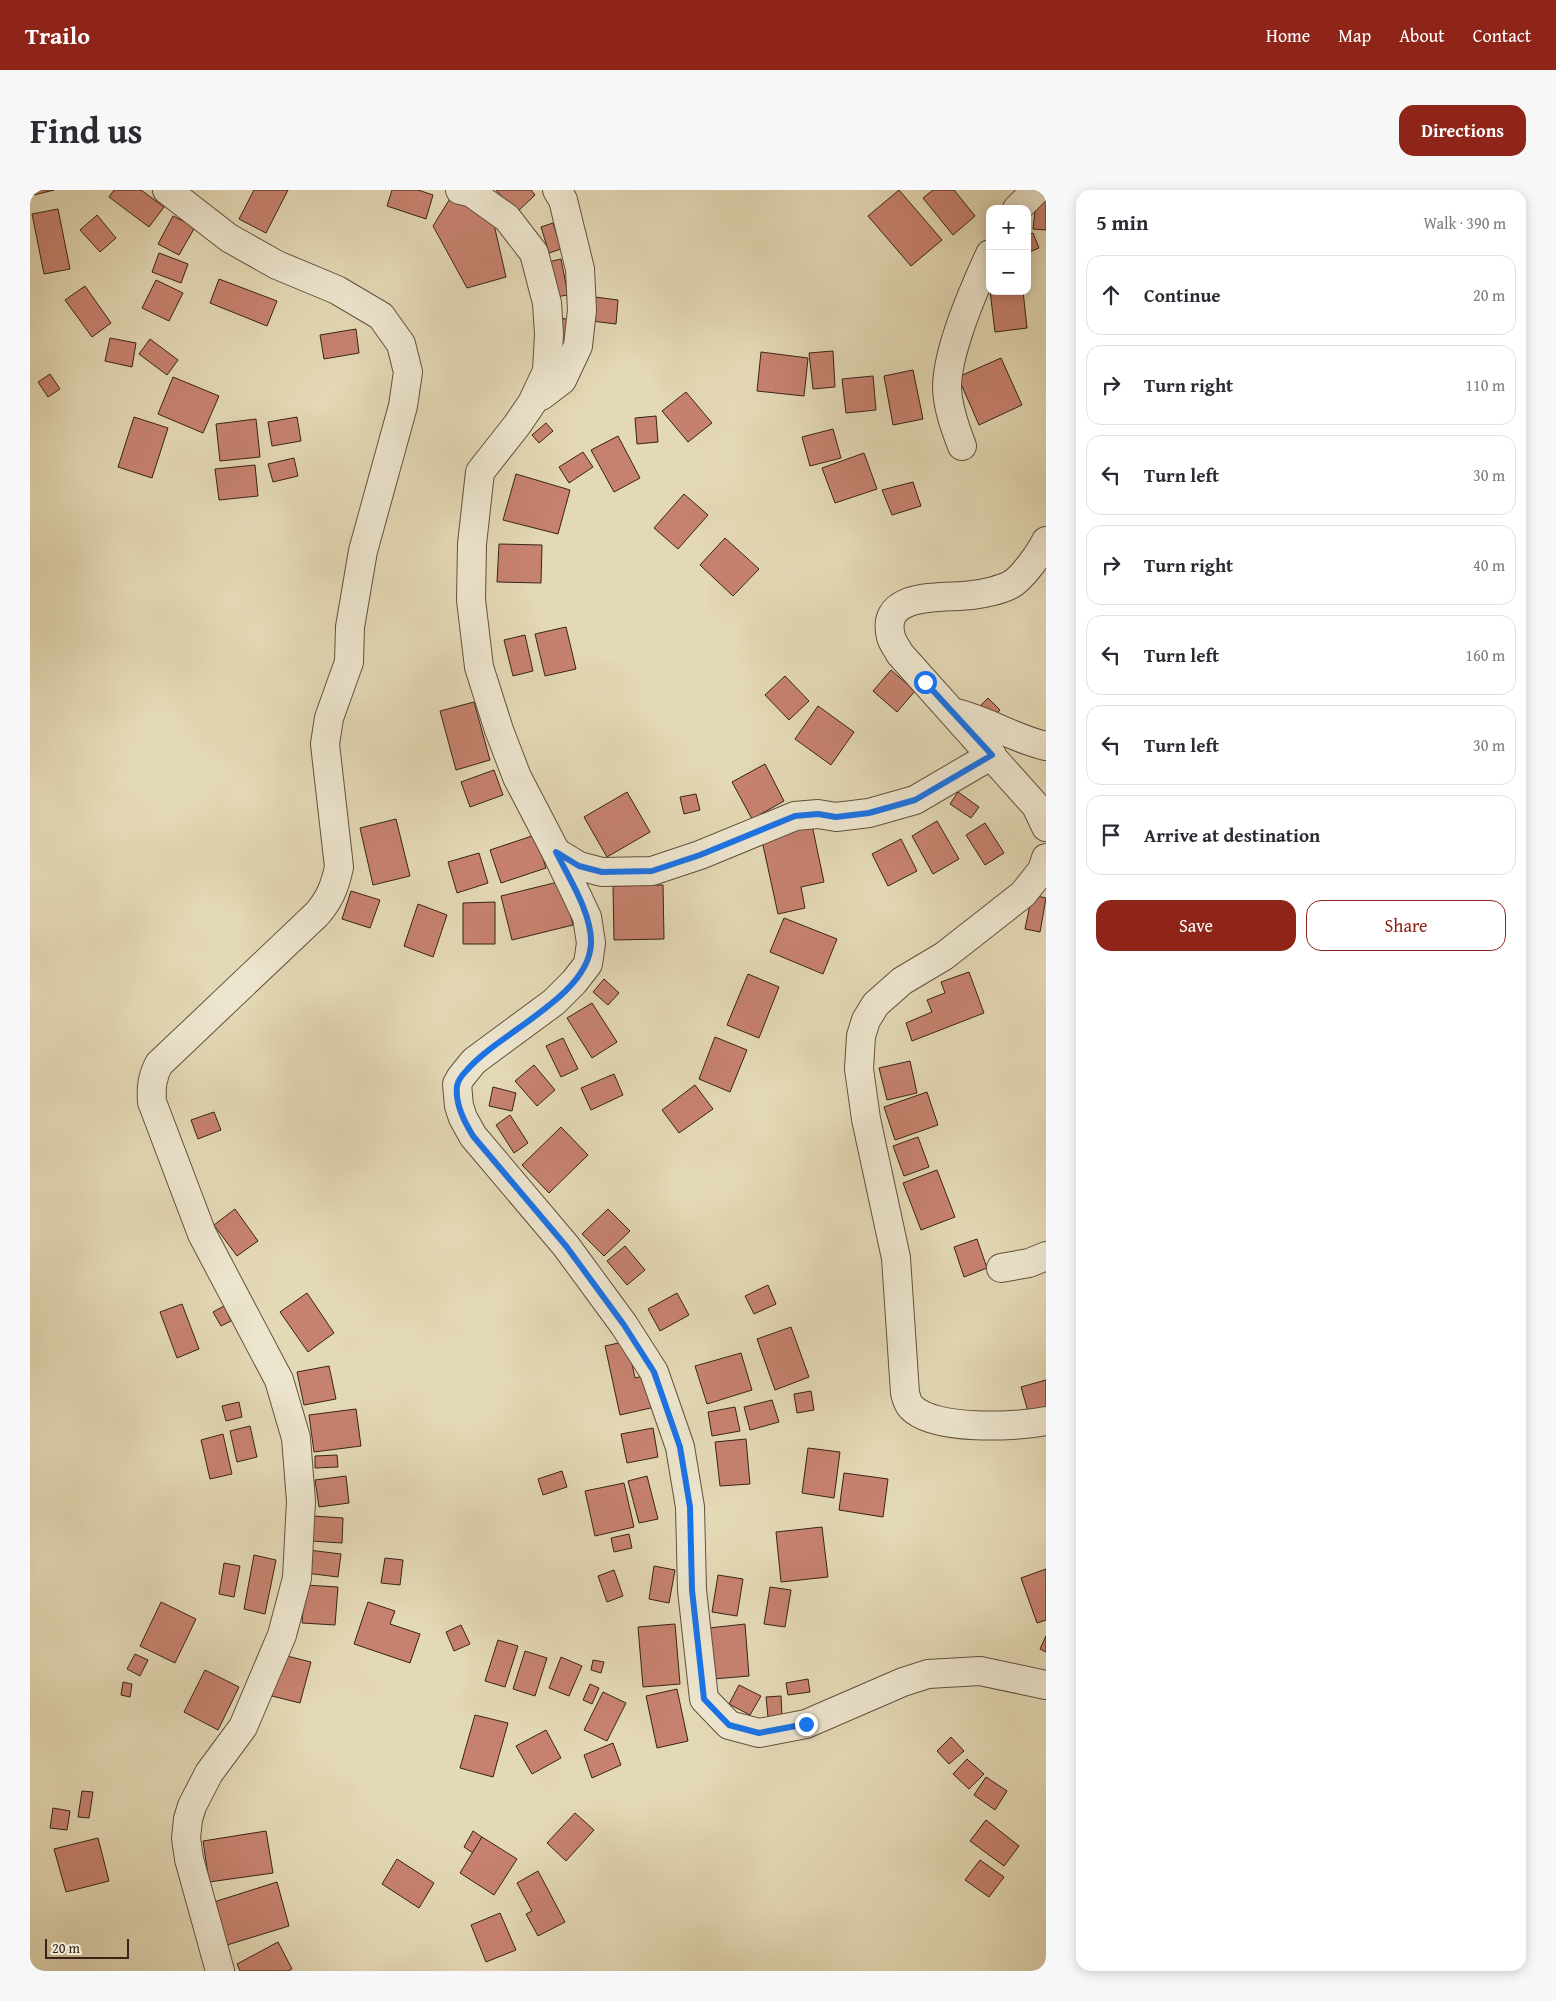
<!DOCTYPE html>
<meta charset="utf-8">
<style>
:root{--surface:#fff;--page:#f7f7f7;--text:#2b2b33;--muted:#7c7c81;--line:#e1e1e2;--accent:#8f2418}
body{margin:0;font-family:"Gentium Book Plus",serif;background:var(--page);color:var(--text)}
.controls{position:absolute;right:15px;top:15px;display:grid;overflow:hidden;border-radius:10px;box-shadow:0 2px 12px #0003}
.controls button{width:45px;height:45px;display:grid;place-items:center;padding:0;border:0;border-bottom:1px solid var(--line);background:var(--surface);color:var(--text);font:25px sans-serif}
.scale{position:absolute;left:15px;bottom:12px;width:84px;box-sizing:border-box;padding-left:5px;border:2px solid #372317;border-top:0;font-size:14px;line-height:18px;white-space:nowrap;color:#372317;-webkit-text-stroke:4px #ede6cf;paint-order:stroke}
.stop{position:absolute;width:15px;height:15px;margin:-11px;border:4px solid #1a73e8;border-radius:50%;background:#fff}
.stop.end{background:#1a73e8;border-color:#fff;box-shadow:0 1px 5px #0008}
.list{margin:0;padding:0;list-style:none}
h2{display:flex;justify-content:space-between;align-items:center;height:65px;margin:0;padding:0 20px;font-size:21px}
h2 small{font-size:16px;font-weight:400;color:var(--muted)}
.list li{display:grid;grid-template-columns:32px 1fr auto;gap:15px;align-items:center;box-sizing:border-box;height:80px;margin:0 10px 10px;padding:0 10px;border:1px solid var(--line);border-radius:15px}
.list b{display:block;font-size:19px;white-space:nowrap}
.list em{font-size:16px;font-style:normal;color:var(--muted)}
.actions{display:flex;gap:10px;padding:15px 20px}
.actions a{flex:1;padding:11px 0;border:1px solid var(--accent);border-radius:15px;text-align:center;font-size:18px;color:var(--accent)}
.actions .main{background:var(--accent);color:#fff}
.icon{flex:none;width:28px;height:28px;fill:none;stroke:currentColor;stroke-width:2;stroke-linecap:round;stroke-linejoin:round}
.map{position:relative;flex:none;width:1016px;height:1781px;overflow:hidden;border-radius:15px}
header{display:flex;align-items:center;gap:30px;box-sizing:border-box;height:70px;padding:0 25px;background:var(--accent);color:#fff}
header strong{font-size:24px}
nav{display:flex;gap:28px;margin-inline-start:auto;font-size:18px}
.intro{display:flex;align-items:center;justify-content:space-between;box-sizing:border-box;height:120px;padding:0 30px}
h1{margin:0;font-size:35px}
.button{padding:12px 22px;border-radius:15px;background:var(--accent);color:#fff;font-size:18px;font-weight:700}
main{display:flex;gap:30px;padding:0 30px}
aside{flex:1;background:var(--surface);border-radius:15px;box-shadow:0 2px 12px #0003}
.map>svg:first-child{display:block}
.building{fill:#c7826f;stroke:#372317}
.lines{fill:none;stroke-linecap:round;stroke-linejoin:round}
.minor-casing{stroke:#62503e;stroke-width:30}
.minor{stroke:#ede6cf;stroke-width:28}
.route{stroke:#1a73e8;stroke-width:6}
</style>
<header>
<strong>Trailo</strong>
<nav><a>Home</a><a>Map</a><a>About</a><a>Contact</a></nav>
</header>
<div class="intro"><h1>Find us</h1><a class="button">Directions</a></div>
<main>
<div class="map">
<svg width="1016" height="1781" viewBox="0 0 1016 1781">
<rect width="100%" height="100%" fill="#e4d9b5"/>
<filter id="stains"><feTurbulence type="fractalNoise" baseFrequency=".004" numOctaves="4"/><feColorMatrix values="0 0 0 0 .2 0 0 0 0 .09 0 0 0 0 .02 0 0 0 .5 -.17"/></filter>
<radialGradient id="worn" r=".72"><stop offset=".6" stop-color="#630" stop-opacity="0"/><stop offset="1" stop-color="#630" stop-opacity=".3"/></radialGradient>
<g class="building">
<path d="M3 0H24L4 5Z"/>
<path d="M84 0H111L134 17 119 37 79 7Z"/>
<path d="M224 0H258L236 43 209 29Z"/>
<path d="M362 0H388L403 5 396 29 357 16Z"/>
<path d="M466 0H501L505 5 486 23Z"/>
<path d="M869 0 912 50 881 76 838 26Z"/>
<path d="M903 0H924L945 26 923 45 893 8Z"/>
<path d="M1007 4H1016V40L1003 39Z"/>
<path d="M421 7 463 30 476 87 437 98 403 36Z"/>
<path d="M28 19 40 79 14 84 2 24Z"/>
<path d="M67 25 86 48 70 62 50 40Z"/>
<path d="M143 26 165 37 149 65 128 54Z"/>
<path d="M523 33 531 59 519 63 511 37Z"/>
<path d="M1003 43 1009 58 997 63V45Z"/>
<path d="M129 63 158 74 151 93 122 82Z"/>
<path d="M531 69 538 105 525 107 518 72Z"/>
<path d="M189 89 247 111 237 136 180 113Z"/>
<path d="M126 90 153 103 139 131 112 118Z"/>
<path d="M55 96 81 133 62 147 35 110Z"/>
<path d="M960 101H993L997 138 965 142Z"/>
<path d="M565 107 588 110 586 134 562 131Z"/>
<path d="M530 128 541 130 539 150 528 148Z"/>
<path d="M326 139 329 163 294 169 290 145Z"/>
<path d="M80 148 106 153 102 177 75 171Z"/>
<path d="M120 149 148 170 137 185 109 164Z"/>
<path d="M803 161 805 197 783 199 779 163Z"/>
<path d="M731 162 778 168 774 206 727 201Z"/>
<path d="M971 168 992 215 949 235 928 187Z"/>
<path d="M883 180 893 229 863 235 854 186Z"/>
<path d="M20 184 30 199 18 207 8 192Z"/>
<path d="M843 186 846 220 816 223 812 189Z"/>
<path d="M143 187 189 206 173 243 128 224Z"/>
<path d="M656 202 682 233 658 252 632 221Z"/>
<path d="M626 226 628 252 607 254 605 228Z"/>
<path d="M104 227 138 238 122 288 88 277Z"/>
<path d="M267 227 271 251 242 256 238 232Z"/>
<path d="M226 229 230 267 190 271 186 234Z"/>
<path d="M516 233 523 241 509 253 502 245Z"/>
<path d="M803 239 811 268 780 276 772 247Z"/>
<path d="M588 246 610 288 584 302 561 260Z"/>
<path d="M553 262 563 277 539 293 529 277Z"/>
<path d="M834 263 847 299 805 313 792 278Z"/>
<path d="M264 268 268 286 243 292 238 274Z"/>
<path d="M225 275 228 306 189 310 185 279Z"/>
<path d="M486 284 540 300 528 344 473 330Z"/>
<path d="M883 292 891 316 862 325 852 300Z"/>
<path d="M654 304 678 325 648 359 624 338Z"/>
<path d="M695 348 729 379 703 406 670 375Z"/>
<path d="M469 354 512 355 511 393 467 392Z"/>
<path d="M536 437 546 479 515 486 505 444Z"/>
<path d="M495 445 503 481 483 486 474 450Z"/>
<path d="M861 480 885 501 867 522 843 501Z"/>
<path d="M755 486 779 511 759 530 735 505Z"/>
<path d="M958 508 970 520 962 528 950 516Z"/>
<path d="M444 512 460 570 426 580 410 521Z"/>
<path d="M788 516 824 542 801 575 765 549Z"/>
<path d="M735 574 754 611 722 629 702 592Z"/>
<path d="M464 580 473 605 440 617 431 592Z"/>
<path d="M597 602 620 642 577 667 554 627Z"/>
<path d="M928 602 949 617 941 628 920 614Z"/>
<path d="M666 604 670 620 654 624 650 607Z"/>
<path d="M366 629 380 686 343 695 330 638Z"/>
<path d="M907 631 929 669 903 684 882 646Z"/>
<path d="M955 633 974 663 955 675 936 645Z"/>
<path d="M782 635 794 692 771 697 775 718 748 724 731 646Z"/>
<path d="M505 645 516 678 471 693 460 660Z"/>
<path d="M871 649 887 681 858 696 842 664Z"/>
<path d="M449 663 458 693 427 703 418 672Z"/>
<path d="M532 691 543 735 482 750 471 706Z"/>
<path d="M633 695 634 749 584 750 583 696Z"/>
<path d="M321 701 350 710 340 738 312 729Z"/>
<path d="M1002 705 1016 708 1010 742 995 739Z"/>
<path d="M465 712V754H433V713Z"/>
<path d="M388 714 417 725 403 767 374 756Z"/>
<path d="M754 728 807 749 793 784 740 762Z"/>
<path d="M939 782 954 823 882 851 876 833 902 822 897 810 915 803 911 792Z"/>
<path d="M718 784 749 797 729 848 697 835Z"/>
<path d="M574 789 589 803 578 815 563 802Z"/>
<path d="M562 813 587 852 562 868 537 828Z"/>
<path d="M685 847 717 860 700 902 669 889Z"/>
<path d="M533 848 548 879 531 887 516 856Z"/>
<path d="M880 871 887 903 857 910 849 878Z"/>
<path d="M504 875 525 900 507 916 485 891Z"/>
<path d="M584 884 593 905 561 920 551 898Z"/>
<path d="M665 895 683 919 649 943 632 920Z"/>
<path d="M463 897 486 903 482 921 459 916Z"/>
<path d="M897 902 908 935 865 950 854 917Z"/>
<path d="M184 922 191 940 168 949 161 930Z"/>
<path d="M480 925 498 953 484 963 466 935Z"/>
<path d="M531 937 558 965 519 1003 492 975Z"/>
<path d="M888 947 899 977 874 986 863 956Z"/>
<path d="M907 980 925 1027 891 1040 873 993Z"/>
<path d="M205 1019 228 1051 207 1066 184 1035Z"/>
<path d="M578 1019 600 1041 574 1066 552 1044Z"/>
<path d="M947 1049 957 1078 934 1087 924 1057Z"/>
<path d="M595 1056 615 1080 597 1095 577 1071Z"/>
<path d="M738 1095 746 1114 724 1124 715 1106Z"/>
<path d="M277 1103 304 1143 278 1162 250 1122Z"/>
<path d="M647 1103 659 1125 630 1141 618 1119Z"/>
<path d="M152 1114 169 1159 147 1168 130 1122Z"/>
<path d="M194 1116 201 1131 191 1136 183 1122Z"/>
<path d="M761 1137 779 1187 745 1200 727 1149Z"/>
<path d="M597 1151 605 1188 617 1185 625 1217 590 1225 575 1156Z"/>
<path d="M711 1163 722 1200 677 1214 665 1176Z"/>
<path d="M299 1176 306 1209 274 1215 267 1182Z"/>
<path d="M1016 1190V1220L999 1225 991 1197Z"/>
<path d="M781 1201 784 1220 767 1223 764 1204Z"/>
<path d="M742 1210 749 1232 720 1240 714 1217Z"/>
<path d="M209 1212 212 1227 196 1231 192 1216Z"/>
<path d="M705 1217 710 1241 682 1246 678 1222Z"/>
<path d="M326 1219 331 1256 284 1262 279 1225Z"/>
<path d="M220 1236 227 1267 207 1272 200 1241Z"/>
<path d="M623 1238 628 1267 597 1273 591 1244Z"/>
<path d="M193 1244 202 1284 180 1289 171 1250Z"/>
<path d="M716 1249 720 1294 690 1296 685 1252Z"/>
<path d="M778 1258 810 1262 804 1308 772 1303Z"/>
<path d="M307 1265 308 1277 285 1278V1266Z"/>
<path d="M532 1281 537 1297 513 1305 508 1289Z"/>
<path d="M814 1283 858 1289 853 1327 809 1320Z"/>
<path d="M316 1286 319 1313 289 1317 285 1290Z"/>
<path d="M617 1286 628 1329 609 1333 598 1291Z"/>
<path d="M594 1293 604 1337 565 1346 555 1301Z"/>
<path d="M283 1326 313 1328 312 1353 281 1351Z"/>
<path d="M792 1337 798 1387 751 1392 746 1342Z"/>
<path d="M599 1344 602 1358 584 1362 581 1348Z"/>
<path d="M279 1360 311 1364 308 1387 276 1383Z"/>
<path d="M224 1365 246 1370 235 1424 214 1419Z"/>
<path d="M355 1368 373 1370 370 1395 351 1393Z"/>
<path d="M194 1373 210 1376 204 1407 189 1404Z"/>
<path d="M624 1376 645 1380 639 1413 619 1409Z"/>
<path d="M1016 1379V1430L1007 1433 991 1388Z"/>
<path d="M584 1380 593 1406 577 1412 568 1386Z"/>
<path d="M688 1385 713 1389 707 1426 682 1422Z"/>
<path d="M275 1395 308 1397 305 1435 272 1433Z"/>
<path d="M740 1397 761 1400 755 1437 734 1434Z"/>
<path d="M131 1412 166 1429 145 1473 110 1456Z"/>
<path d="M338 1412 365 1421 360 1434 390 1444 380 1473 324 1454Z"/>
<path d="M645 1434 650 1494 613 1497 608 1437Z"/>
<path d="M715 1434 719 1486 683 1489 679 1438Z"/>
<path d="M431 1435 440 1454 424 1461 416 1442Z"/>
<path d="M1016 1446V1462L1010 1459Z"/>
<path d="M468 1450 488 1456 475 1497 455 1491Z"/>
<path d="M495 1461 517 1468 505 1506 483 1499Z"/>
<path d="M105 1464 118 1470 110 1486 97 1479Z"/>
<path d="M253 1465 281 1472 270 1513 242 1506Z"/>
<path d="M531 1467 552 1476 539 1506 519 1498Z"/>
<path d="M563 1470 574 1472 571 1483 561 1480Z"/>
<path d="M175 1480 209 1497 188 1540 154 1522Z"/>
<path d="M778 1489 780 1502 758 1505 756 1493Z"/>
<path d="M93 1492 102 1494 100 1507 91 1505Z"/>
<path d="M560 1494 569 1498 562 1514 553 1510Z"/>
<path d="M709 1495 731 1506 720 1525 699 1514Z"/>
<path d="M647 1499 658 1551 627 1558 616 1506Z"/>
<path d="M573 1502 596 1513 577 1551 554 1540Z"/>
<path d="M751 1506 752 1526 738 1527 736 1507Z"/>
<path d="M445 1525 478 1533 463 1587 430 1578Z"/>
<path d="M516 1540 531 1568 502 1584 486 1556Z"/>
<path d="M921 1547 934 1561 919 1574 907 1561Z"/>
<path d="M583 1553 591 1575 562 1588 554 1565Z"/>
<path d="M937 1569 954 1584 939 1599 923 1584Z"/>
<path d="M956 1587 977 1601 965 1620 944 1605Z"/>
<path d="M52 1601 63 1602 59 1628 48 1627Z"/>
<path d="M23 1618 40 1621 37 1640 20 1638Z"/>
<path d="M545 1623 564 1640 536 1671 517 1653Z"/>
<path d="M956 1630 989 1656 974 1676 940 1651Z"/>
<path d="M236 1641 243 1683 179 1692 173 1651Z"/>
<path d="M443 1641 452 1647 443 1663 434 1657Z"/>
<path d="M452 1647 487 1669 464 1705 430 1683Z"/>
<path d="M68 1648 79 1691 36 1702 24 1659Z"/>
<path d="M367 1669 404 1693 389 1718 352 1694Z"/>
<path d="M950 1670 974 1687 959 1707 935 1690Z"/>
<path d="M508 1681 535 1732 508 1746 496 1724 502 1721 487 1693Z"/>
<path d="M247 1692 259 1736 197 1755 184 1712Z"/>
<path d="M470 1723 486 1760 456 1772 441 1735Z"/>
<path d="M248 1752 262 1779 258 1781H210L207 1774Z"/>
</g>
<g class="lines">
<g class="minor-casing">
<g id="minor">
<path d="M137 0 199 48 247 75 307 100 351 126 371 154 378 182 373 216 333 361 320 437 319 472 299 528 295 554 309 677C305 696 300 709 287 724L129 874C122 887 121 898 122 912L172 1044 249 1190 266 1248 271 1311 267 1388 252 1445 213 1537 179 1583 162 1616 158 1629 156 1648 159 1669 190 1781"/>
<path d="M430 0 442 3 477 28 504 63 517 113 519 144 517 181 502 213 487 235 450 282 442 354 441 410 449 477 469 540 487 587 526 662 557 727 561 753 558 774 544 792 524 812 444 871 431 887 427 894 429 916 433 928 443 946 536 1056 594 1135 624 1182 650 1257 660 1317 662 1400 674 1509 699 1535 729 1543 776 1534 873 1492 898 1484 950 1481 1016 1495"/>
<path d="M987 19 1006 0"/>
<path d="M511 206 532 190 548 156 552 120 550 79 533 10 527 0"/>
<path d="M932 256C925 238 917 216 917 196 918 158 944 99 960 64"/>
<path d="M1016 351C1010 363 992 389 980 395 970 400 953 404 942 405 915 409 849 400 861 447 862 452 867 458 870 464L1006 616 1016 637"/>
<path d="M925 523C957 530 984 549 1016 556"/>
<path d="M526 662 549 676 572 682 622 681 670 665 765 626 788 624 806 627 839 623 885 610 962 565"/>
<path d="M1016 668 1012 680 993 704 914 766 872 791 846 814 836 830 831 846 829 879 836 929 866 1068 875 1203C876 1207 878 1214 881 1217 903 1241 986 1237 1016 1231"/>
<path d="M971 1078 999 1073 1016 1066"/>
</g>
</g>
<use href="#minor" class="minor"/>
</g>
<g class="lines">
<path class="route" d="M776 1534 729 1543 699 1535 674 1509 662 1400 660 1317 650 1257 624 1182 594 1135 536 1056 443 946C434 931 425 914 427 896 428 890 432 885 437 880 468 843 560 806 561 753 562 724 539 688 526 662L549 676 572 682 622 681 670 665 765 626 788 624 806 627 839 623 885 610 962 565 895 492"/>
</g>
<rect width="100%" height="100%" filter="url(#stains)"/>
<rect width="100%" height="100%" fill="url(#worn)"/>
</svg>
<div class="controls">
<button>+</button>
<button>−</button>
</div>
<div class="scale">20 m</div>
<div class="stop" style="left:895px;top:492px"></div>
<div class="stop end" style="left:776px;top:1534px"></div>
</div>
<aside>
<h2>5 min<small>Walk · 390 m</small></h2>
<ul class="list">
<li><svg class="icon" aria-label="ahead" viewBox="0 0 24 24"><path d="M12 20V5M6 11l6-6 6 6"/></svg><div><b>Continue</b></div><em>20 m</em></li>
<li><svg class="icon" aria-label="right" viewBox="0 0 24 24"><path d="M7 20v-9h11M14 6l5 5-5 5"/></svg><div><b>Turn right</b></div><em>110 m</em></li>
<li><svg class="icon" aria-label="left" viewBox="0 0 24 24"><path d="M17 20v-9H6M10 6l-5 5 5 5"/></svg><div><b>Turn left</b></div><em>30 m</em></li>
<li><svg class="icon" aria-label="right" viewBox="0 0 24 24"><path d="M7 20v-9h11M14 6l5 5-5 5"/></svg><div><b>Turn right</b></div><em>40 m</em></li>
<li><svg class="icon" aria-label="left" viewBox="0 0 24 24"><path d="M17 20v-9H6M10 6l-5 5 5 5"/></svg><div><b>Turn left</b></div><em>160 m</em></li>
<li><svg class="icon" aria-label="left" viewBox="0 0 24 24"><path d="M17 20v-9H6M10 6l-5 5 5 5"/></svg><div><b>Turn left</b></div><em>30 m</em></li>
<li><svg class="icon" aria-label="arrive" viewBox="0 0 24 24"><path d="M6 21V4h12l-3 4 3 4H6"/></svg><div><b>Arrive at destination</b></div></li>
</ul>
<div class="actions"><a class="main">Save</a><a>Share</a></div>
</aside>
</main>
